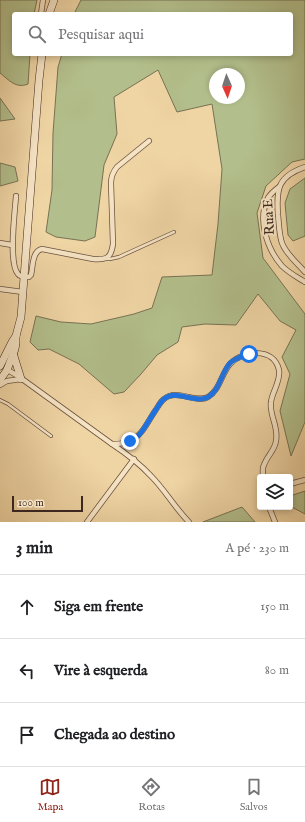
<!DOCTYPE html>
<html lang="pt">
<meta charset="utf-8">
<style>
:root{--surface:#fff;--page:#f2f2f2;--text:#202124;--muted:#757577;--line:#e0e0e0;--accent:#8f2418}
body{margin:0;font-family:"IM FELL English",serif;background:var(--page);color:var(--text)}
.controls{position:absolute;right:12px;bottom:12px;display:grid;overflow:hidden;border-radius:4px;box-shadow:0 2px 6px #0003}
.controls button{width:36px;height:36px;display:grid;place-items:center;padding:0;border:0;border-bottom:1px solid var(--line);background:var(--surface);color:var(--text);font:20px sans-serif}
.compass{position:absolute;left:209px;top:68px;width:36px;height:36px;border-radius:50%;background:var(--surface);box-shadow:0 2px 6px #0003;rotate:177deg}
.scale{position:absolute;left:12px;bottom:10px;width:71px;box-sizing:border-box;padding-left:4px;border:2px solid #3e271e;border-top:0;font-size:11px;line-height:14px;white-space:nowrap;color:#3e271e;-webkit-text-stroke:3px #f5e3c4;paint-order:stroke}
.stop{position:absolute;width:12px;height:12px;margin:-9px;border:3px solid #1a73e8;border-radius:50%;background:#fff}
.stop.end{background:#1a73e8;border-color:#fff;box-shadow:0 1px 4px #0008}
.list{margin:0;padding:0;list-style:none}
h2{display:flex;justify-content:space-between;align-items:center;height:52px;margin:0;padding:0 16px;font-size:17px}
h2 small{font-size:13px;font-weight:400;color:var(--muted)}
.list li{display:grid;grid-template-columns:26px 1fr auto;gap:12px;align-items:center;box-sizing:border-box;height:64px;padding:0 16px;border-top:1px solid var(--line)}
.list b{display:block;font-size:15px;white-space:nowrap}
.list em{font-size:13px;font-style:normal;color:var(--muted)}
.icon{flex:none;width:22px;height:22px;fill:none;stroke:currentColor;stroke-width:2;stroke-linecap:round;stroke-linejoin:round}
.map{position:relative;flex:none;width:305px;height:522px;overflow:hidden}
.search{position:absolute;background:var(--surface);box-shadow:0 2px 6px #0003;left:12px;right:12px;top:12px;height:44px;display:flex;align-items:center;gap:10px;box-sizing:border-box;padding:0 14px;border-radius:4px;color:var(--muted);font-size:15px}
.sheet{height:244px;background:var(--surface)}
nav{display:flex;justify-content:space-around;align-items:center;box-sizing:border-box;height:56px;border-top:1px solid var(--line);background:var(--surface);font-size:11px;color:var(--muted)}
nav a{display:grid;justify-items:center;gap:2px}
nav .on{color:var(--accent)}
.map>svg:first-child{display:block}
.green{fill:#b2be8b;stroke:#787254;fill-rule:evenodd}
.lines{fill:none;stroke-linecap:round;stroke-linejoin:round}
.service-casing{stroke:#6a5240;stroke-width:4}
.minor-casing{stroke:#6a5240;stroke-width:6}
.secondary-casing{stroke:#3e271e;stroke-width:8}
.service{stroke:#f5e3c4;stroke-width:2.5}
.minor{stroke:#f5e3c4;stroke-width:4.5}
.secondary{stroke:#f5e3c4;stroke-width:7}
.route{stroke:#1a73e8;stroke-width:5}
.labels{text-anchor:middle;dominant-baseline:central;stroke-width:4;stroke-linejoin:round;paint-order:stroke}
.street-label{font-size:14px;fill:#3e271e;stroke:#f5e3c4}
</style>
<div class="map">
<svg width="305" height="522" viewBox="0 0 305 522">
<rect width="100%" height="100%" fill="#efd4a4"/>
<filter id="stains"><feTurbulence type="fractalNoise" baseFrequency=".005" numOctaves="4"/><feColorMatrix values="0 0 0 0 .2 0 0 0 0 .09 0 0 0 0 .02 0 0 0 .5 -.17"/></filter>
<radialGradient id="worn" r=".72"><stop offset=".6" stop-color="#630" stop-opacity="0"/><stop offset="1" stop-color="#630" stop-opacity=".3"/></radialGradient>
<g class="green">
<path d="M0 0H37L34 14H14V54H30L28 84C16 89 9 80 0 73Z"/>
<path d="M81 0H305V159L292 162 266 186 257 213 263 258 305 314V422L291 456 280 411 290 374 282 357 296 330 280 321 258 294 236 325 205 324 182 327 178 342 157 355 141 374 124 392 114 394 79 364 49 349 38 350 30 342 36 316 61 322 91 324 134 314 152 308 162 277 212 275 218 224 222 169 212 104 177 112 158 70 114 97 117 134 104 165 95 237 85 241 56 237 46 232 52 190 53 133 58 67 62 54H291V14H74ZM215 74H239V98H215Z"/>
<path d="M0 98 15 119 0 121Z"/>
<path d="M0 163 15 167 18 181 0 186Z"/>
<path d="M305 178V236L293 241 288 235 285 203 290 189Z"/>
<path d="M305 491V514L290 506V496Z"/>
<path d="M242 507 255 522H203Z"/>
</g>
<g class="lines">
<g class="service-casing">
<g id="service">
<path d="M106 259H110L119 257 174 232"/>
<path d="M0 400 8 404 51 436"/>
</g>
</g>
<g class="minor-casing">
<g id="minor">
<path d="M41 14 43 0"/>
<path d="M305 167C278 176 276 189 278 215 279 224 279 234 282 243 286 254 297 263 305 272"/>
<path d="M279 187C275 190 271 193 268 198 257 219 267 249 282 266 289 273 297 277 305 282"/>
<path d="M16 196C15 211 8 263 18 274 20 277 26 277 29 277L31 275C33 267 32 251 42 249L93 259C107 260 111 258 113 244L111 183C111 177 113 172 117 167L149 141"/>
<path d="M0 243 12 245"/>
<path d="M0 289 23 292"/>
<path d="M6 369 18 376 112 444C118 444 125 444 130 441 142 436 148 421 155 411 158 407 160 402 164 399 177 388 195 404 208 397 220 390 221 374 230 364 243 350 274 347 279 370 281 381 272 392 271 402 269 415 279 427 276 441 275 450 267 456 264 465 262 468 263 473 263 477"/>
<path d="M0 385 7 381 21 379"/>
<path d="M112 444C127 454 139 463 151 476 165 490 175 508 189 522"/>
<path d="M290 484 305 480"/>
<path d="M269 507 275 522"/>
<path d="M87 522 134 459"/>
</g>
</g>
<g class="secondary-casing">
<g id="secondary">
<path d="M49 14 54 0"/>
<path d="M13 353 21 379"/>
<path d="M0 366 12 342 16 336"/>
<path d="M0 380 7 370 15 349 16 343V336L21 317 39 80 42 54"/>
</g>
</g>
<use href="#service" class="service"/>
<use href="#minor" class="minor"/>
<use href="#secondary" class="secondary"/>
</g>
<g class="lines">
<path class="route" d="M130 441C133 440 136 438 138 436 144 430 150 418 155 411 158 407 160 402 164 399 176 389 193 403 206 398 220 392 221 373 230 363 236 358 242 356 249 354"/>
</g>
<g class="labels">
<g class="street-label">
<text transform="translate(269 217) rotate(-93)">Rua E</text>
</g>
</g>
<rect width="100%" height="100%" filter="url(#stains)"/>
<rect width="100%" height="100%" fill="url(#worn)"/>
</svg>
<div class="controls">
<button><svg class="icon" aria-label="layers" viewBox="0 0 24 24"><path d="M12 4l9 5-9 5-9-5zM3 14l9 5 9-5"/></svg></button>
</div>
<svg class="compass" viewBox="-18 -18 36 36"><path d="M0-13l5 13h-10z" fill="#e53935"/><path d="M0 13l5-13h-10z" fill="#757577"/></svg>
<div class="scale">100 m</div>
<div class="stop" style="left:249px;top:354px"></div>
<div class="stop end" style="left:130px;top:441px"></div>
<div class="search"><svg class="icon" aria-label="search" viewBox="0 0 24 24"><circle cx="10" cy="10" r="6"/><path d="M15 15l6 6"/></svg>Pesquisar aqui</div>
</div>
<section class="sheet">
<h2>3 min<small>A pé · 230 m</small></h2>
<ul class="list">
<li><svg class="icon" aria-label="ahead" viewBox="0 0 24 24"><path d="M12 20V5M6 11l6-6 6 6"/></svg><div><b>Siga em frente</b></div><em>150 m</em></li>
<li><svg class="icon" aria-label="left" viewBox="0 0 24 24"><path d="M17 20v-9H6M10 6l-5 5 5 5"/></svg><div><b>Vire à esquerda</b></div><em>80 m</em></li>
<li><svg class="icon" aria-label="arrive" viewBox="0 0 24 24"><path d="M6 21V4h12l-3 4 3 4H6"/></svg><div><b>Chegada ao destino</b></div></li>
</ul>
</section>
<nav>
<a class="on"><svg class="icon" aria-label="map" viewBox="0 0 24 24"><path d="M3 6l6-2 6 2 6-2v14l-6 2-6-2-6 2zM9 4v14M15 6v14"/></svg>Mapa</a>
<a><svg class="icon" aria-label="directions" viewBox="0 0 24 24"><path d="M12 3l9 9-9 9-9-9zM9 14v-3h6M13 9l2 2-2 2"/></svg>Rotas</a>
<a><svg class="icon" aria-label="saved" viewBox="0 0 24 24"><path d="M7 4h10v16l-5-4-5 4z"/></svg>Salvos</a>
</nav>
